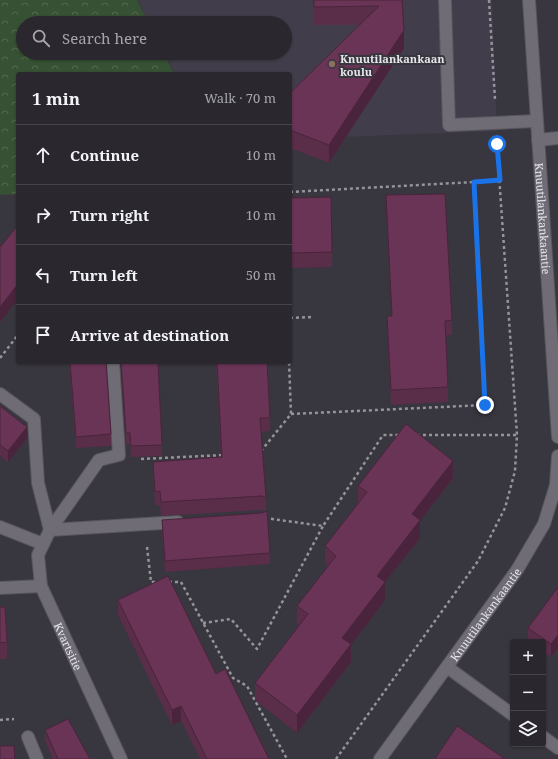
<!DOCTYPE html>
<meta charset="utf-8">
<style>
:root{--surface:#2a282e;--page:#323036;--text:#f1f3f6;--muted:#a5a6aa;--line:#46444a}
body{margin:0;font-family:"Noto Serif",serif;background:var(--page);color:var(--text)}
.controls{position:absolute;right:12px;bottom:12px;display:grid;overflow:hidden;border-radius:4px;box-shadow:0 1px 3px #0004}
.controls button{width:36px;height:36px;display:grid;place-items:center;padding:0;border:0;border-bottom:1px solid var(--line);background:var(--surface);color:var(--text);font:20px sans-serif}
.stop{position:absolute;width:12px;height:12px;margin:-9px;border:3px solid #1a73e8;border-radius:50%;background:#fff}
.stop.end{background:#1a73e8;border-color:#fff;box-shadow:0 1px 4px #0008}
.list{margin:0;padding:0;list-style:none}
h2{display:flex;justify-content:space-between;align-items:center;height:52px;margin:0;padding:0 16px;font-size:17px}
h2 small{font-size:13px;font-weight:400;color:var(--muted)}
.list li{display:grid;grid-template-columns:26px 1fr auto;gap:12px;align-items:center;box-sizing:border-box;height:60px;padding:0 16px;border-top:1px solid var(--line)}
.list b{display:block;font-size:15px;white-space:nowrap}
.list em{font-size:13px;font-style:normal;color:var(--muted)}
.icon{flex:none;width:22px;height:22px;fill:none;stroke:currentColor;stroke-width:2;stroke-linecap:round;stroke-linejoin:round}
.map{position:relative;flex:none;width:558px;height:759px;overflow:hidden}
.search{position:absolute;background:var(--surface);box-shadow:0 1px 3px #0004;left:16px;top:16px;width:276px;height:44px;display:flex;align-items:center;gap:10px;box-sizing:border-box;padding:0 14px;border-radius:22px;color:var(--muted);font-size:15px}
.panel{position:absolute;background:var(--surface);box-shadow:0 1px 3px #0004;left:16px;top:72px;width:276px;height:292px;border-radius:4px}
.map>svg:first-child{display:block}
.built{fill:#423d4b}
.forest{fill:url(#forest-crowns)}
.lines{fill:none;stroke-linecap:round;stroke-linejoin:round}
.service-casing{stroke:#57555c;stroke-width:14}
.minor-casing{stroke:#57555c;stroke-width:14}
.tertiary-casing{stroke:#57555c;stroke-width:14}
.path{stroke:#96949a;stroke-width:2.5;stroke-dasharray:3 3;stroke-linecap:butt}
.service{stroke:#6f6c75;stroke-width:12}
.minor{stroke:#6f6c75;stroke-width:12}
.tertiary{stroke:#6f6c75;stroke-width:12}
.wall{fill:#5a2d49}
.shaded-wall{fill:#4a243c}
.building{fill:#693455;stroke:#4a243c}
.route{stroke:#1a73e8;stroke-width:5}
.education-dot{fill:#8d6e63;stroke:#38363e;stroke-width:1.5}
.labels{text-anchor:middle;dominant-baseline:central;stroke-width:4;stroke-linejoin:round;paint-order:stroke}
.poi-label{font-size:11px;font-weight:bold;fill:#e7e5eb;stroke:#38363e;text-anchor:start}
.street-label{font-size:11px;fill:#e7e5eb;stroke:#38363e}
</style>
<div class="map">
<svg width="558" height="759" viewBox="0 0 558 759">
<defs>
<pattern id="forest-crowns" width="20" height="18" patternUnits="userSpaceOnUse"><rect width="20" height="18" fill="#365133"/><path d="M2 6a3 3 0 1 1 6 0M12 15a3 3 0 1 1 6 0" fill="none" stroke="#536a51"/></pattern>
</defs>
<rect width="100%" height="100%" fill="#38363e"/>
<path class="built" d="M138 0H492L497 131 290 139V74H175L165 53H285V23H149Z"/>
<path class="forest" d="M0 0H137L149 23H23V53H164L174 74H18V194L0 195Z"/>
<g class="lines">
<g class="service-casing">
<g id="service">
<path d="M445 0 449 125 536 121"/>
<path d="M0 394 34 419 38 483 50 530"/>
<path d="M0 527 43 544"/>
<path d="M50 530 178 522"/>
<path d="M50 530 99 460 119 455 113 362"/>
<path d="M0 588 41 586"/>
<path d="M28 737 37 759"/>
</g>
</g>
<g class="minor-casing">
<g id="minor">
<path d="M538 140 558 138"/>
<path id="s1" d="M50 530 38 555 41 586 121 759"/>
<path d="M447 667 513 715"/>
<path d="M543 737 558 748"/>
</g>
</g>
<g class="tertiary-casing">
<g id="tertiary">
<path id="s2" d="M529 0 558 437"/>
<path id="s3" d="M380 759 517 570 544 524 556 485 558 456"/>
</g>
</g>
<g class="path">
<path d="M489 0 495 99"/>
<path d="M290 192 474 182 500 180"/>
<path d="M290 318 311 317"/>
<path d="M0 358 18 335"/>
<path d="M291 414 485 405 474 182"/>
<path d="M417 435H517"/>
<path d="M261 451 291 414 289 362"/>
<path d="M141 459 224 455"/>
<path d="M265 518 323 526 383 435H400"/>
<path d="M147 547 151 582H158"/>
<path d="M169 582H181L233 678 247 686 287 759"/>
<path d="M203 623 231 619 257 649 323 526"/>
<path d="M0 720 14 719"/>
<path d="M336 759 478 561 505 508 515 471 517 435 497 146"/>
</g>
<use href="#service" class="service"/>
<use href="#minor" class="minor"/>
<use href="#tertiary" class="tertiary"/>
</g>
<g class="wall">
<path d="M313 0H402L404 48 329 163 290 148V93L361 25H314Z"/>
<path d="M386 195 452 320V335L446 336 448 387V402L391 405 387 331V316H392L386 210Z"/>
<path d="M290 198 332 252V267L290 268Z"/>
<path d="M69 362H106L111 434V446L76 448Z"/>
<path d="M121 362H158L162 445V456L131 457 130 444H126Z"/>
<path d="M216 362H267L270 418V431L261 432 266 498V511L262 510 161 516 160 505H155L153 476V462L221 457Z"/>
<path d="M0 406 27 438 8 462 0 456Z"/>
<path d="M453 478 420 521V538L385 582V600L351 645V662L297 733 255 700V683L299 625 297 623V606L328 566 325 564V546L358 503V486Z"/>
<path d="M162 520 270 553V564L165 572 162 531Z"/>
<path d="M558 587V648L551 657 543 652V642H530L528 641V628Z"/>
<path d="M118 600 216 674 269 759H200L181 721 172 725 118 615Z"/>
<path d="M0 607 7 642V659H0Z"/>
<path d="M45 730 90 759H53L45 741Z"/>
</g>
<g class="shaded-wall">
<path d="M404 30V48L329 163V145Z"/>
<path d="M18 284V299L0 322V307Z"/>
<path d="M27 427V438L8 462V451Z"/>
<path d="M453 461V478L420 521V538L385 582V600L351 645V662L297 733V715L342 638 412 514Z"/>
<path d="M558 635V648L551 657V644Z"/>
<path d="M181 706V721L172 725V710Z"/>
</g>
<g class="building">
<path d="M314 0H402L404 30 329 145 290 130V93L379 6 314 7Z"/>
<path d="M445 194 452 320 445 321 448 387 391 390 387 316H392L386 195Z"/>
<path d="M331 197 332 252 290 253V198Z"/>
<path d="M18 225V284L0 307V245L1 246Z"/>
<path d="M70 362H106L111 434 76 437Z"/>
<path d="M121 362H158L162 445 131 446 130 433H126Z"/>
<path d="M217 362H267L270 418H260L266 498 262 496 161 502 160 491 155 492 153 462 222 457Z"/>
<path d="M0 406 27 427 8 451 0 445Z"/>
<path d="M406 424 453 461 412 514 420 520 377 576 385 582 342 638 351 644 297 715 255 683 308 614 297 606 336 556 325 546 367 492 358 486Z"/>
<path d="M267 511 270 553 165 561 162 520 262 513Z"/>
<path d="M168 576 216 674 225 669 269 759H207L181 706 172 710 118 600Z"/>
<path d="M558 587V635L551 644 528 628Z"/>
<path d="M0 607H5L7 642 0 643Z"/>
<path d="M68 719 90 759H58L45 730Z"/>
<path d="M457 726 505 759H435Z"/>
<path d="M0 746H14L15 759H0Z"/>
</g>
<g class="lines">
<path class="route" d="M485 405 474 182 500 180 497 144"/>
</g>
<circle class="education-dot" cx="332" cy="64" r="4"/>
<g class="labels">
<g class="poi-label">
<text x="340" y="58">Knuutilankankaan<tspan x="340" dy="13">koulu</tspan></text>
</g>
<g class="street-label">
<text stroke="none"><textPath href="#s2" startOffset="219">Knuutilankankaantie</textPath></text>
<text stroke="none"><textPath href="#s3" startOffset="179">Knuutilankankaantie</textPath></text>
<text stroke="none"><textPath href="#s1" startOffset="125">Kvartsitie</textPath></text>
</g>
</g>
</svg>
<div class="controls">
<button>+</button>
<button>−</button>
<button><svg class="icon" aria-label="layers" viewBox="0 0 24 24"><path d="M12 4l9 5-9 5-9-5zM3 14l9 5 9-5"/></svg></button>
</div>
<div class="stop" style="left:497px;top:144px"></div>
<div class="stop end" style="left:485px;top:405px"></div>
<div class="search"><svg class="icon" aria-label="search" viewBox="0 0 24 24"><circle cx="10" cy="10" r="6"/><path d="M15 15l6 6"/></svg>Search here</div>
<section class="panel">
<h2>1 min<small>Walk · 70 m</small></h2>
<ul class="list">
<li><svg class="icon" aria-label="ahead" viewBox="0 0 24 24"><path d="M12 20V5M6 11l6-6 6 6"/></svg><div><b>Continue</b></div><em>10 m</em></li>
<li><svg class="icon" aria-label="right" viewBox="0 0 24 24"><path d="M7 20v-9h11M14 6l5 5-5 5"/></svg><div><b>Turn right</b></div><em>10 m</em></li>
<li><svg class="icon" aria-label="left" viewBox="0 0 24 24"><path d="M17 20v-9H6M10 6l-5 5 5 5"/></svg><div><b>Turn left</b></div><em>50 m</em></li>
<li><svg class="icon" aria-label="arrive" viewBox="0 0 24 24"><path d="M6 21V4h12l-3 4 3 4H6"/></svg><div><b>Arrive at destination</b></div></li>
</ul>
</section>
</div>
